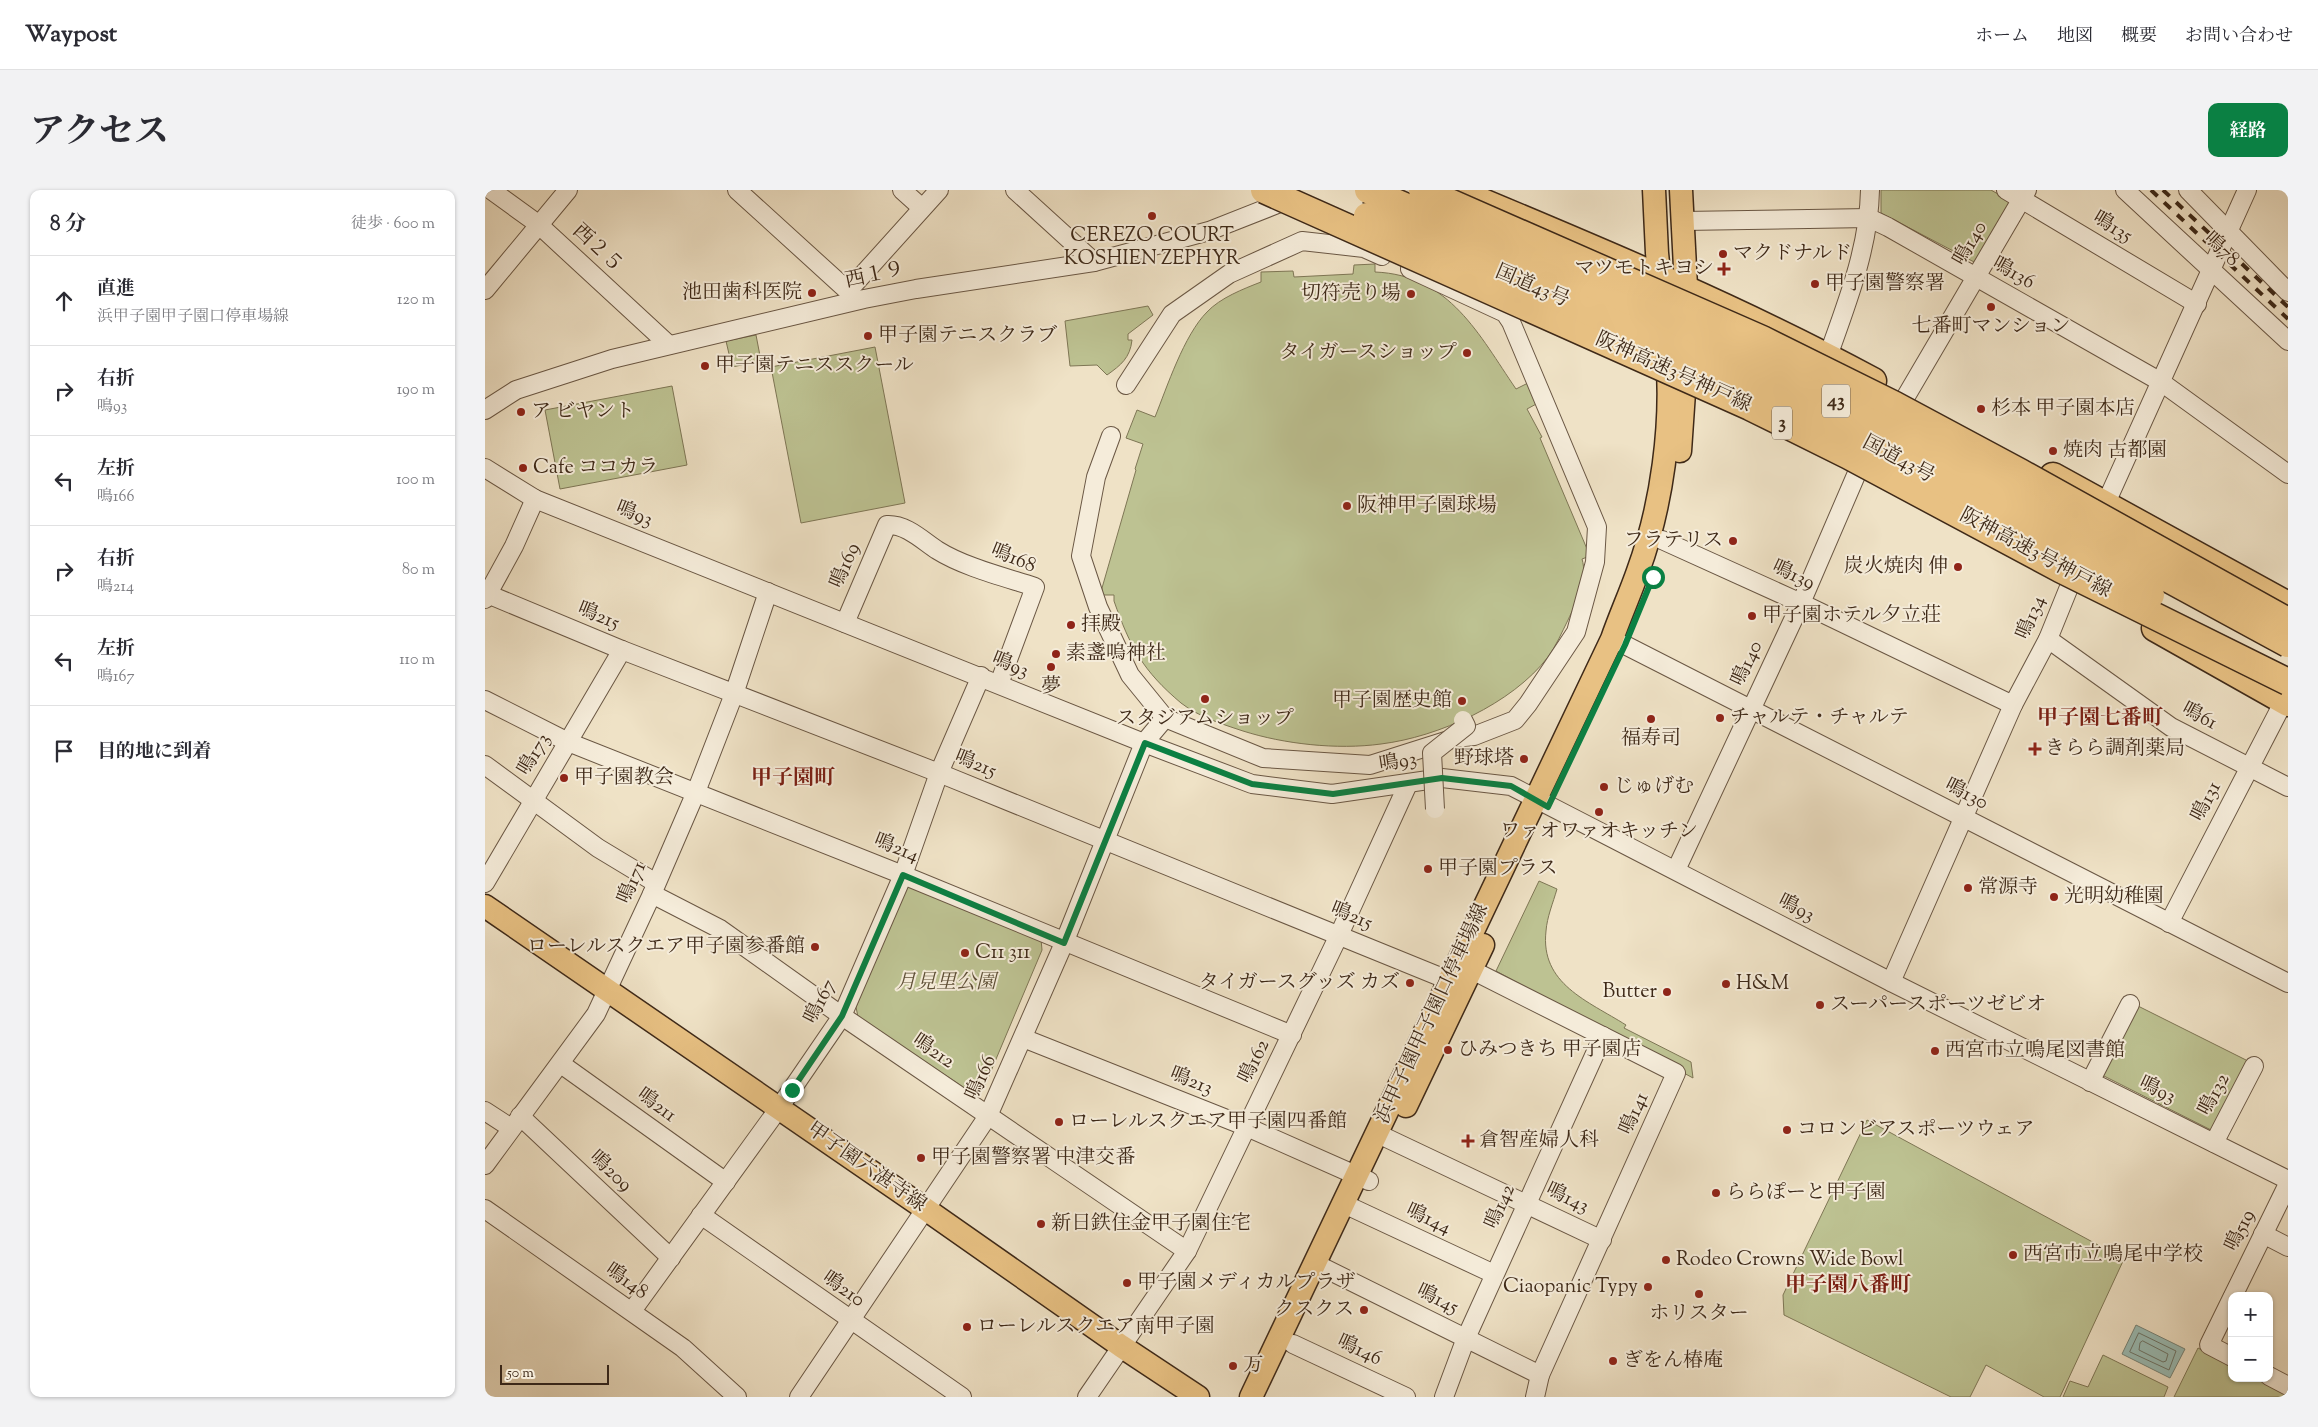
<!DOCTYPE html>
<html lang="ja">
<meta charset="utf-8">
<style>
:root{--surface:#fff;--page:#f2f2f3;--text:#2b2b33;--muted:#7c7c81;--line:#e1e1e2;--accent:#0b8043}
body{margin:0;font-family:"Sorts Mill Goudy","Noto Serif JP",serif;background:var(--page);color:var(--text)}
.controls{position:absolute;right:15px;bottom:15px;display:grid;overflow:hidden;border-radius:10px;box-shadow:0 1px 4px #0004}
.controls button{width:45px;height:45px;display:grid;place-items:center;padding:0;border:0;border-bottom:1px solid var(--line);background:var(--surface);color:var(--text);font:25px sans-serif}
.scale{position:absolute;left:15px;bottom:12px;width:109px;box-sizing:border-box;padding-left:5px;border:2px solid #3e2918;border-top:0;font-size:14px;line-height:18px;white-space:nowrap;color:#3e2918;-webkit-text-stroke:4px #f5ecda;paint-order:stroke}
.stop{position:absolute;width:15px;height:15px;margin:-11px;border:4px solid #0b8043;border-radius:50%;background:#fff}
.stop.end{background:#0b8043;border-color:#fff;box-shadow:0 1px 5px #0008}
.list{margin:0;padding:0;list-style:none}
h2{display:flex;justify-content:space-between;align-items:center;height:65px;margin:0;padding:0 20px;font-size:21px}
h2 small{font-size:16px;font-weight:400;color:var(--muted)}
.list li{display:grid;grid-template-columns:32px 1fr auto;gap:15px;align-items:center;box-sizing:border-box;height:90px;padding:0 20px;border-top:1px solid var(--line)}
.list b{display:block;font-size:19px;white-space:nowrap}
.list p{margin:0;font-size:16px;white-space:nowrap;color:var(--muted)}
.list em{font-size:16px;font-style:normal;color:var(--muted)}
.icon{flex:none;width:28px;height:28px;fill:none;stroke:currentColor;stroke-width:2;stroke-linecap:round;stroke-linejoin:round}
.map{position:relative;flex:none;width:1803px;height:1207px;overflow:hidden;border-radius:10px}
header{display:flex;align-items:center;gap:30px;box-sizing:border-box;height:70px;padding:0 25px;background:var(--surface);border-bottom:1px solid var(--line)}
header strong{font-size:24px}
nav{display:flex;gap:28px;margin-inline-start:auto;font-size:18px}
.intro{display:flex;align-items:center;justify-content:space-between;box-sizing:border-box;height:120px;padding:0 30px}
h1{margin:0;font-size:35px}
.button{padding:12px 22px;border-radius:10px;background:var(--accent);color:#fff;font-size:18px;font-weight:700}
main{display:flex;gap:30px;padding:0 30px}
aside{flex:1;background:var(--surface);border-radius:10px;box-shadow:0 1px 4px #0004}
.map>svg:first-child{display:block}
.green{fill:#bdc292;stroke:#7e7655}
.water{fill:#9abdb6;stroke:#758277}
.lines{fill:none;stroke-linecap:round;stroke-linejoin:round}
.shore{stroke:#6c7367;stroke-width:1}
.minor-casing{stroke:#6a5744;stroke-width:20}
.major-casing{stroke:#3e2918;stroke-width:25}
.highway-casing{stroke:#3e2918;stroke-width:29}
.minor{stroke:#f5ecda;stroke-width:18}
.major{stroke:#e8c183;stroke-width:22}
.highway{stroke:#e8c183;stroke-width:26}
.rail{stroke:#3e2918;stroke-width:4;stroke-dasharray:9 9;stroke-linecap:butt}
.minor-bridge-casing{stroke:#6a5744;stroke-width:20;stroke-linecap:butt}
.highway-bridge-casing{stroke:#3e2918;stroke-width:29;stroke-linecap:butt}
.minor-bridge{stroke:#f5ecda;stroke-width:18}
.highway-bridge{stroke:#e8c183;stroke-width:26}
.route{stroke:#0b8043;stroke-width:6}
.poi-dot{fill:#8f2418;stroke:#f5ecda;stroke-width:2}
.labels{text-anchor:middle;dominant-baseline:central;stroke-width:4;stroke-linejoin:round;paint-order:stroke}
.shield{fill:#f5ecda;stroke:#756452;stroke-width:1}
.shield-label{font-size:19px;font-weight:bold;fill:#3e2918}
.street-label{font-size:20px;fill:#3e2918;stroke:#f5ecda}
.poi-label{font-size:20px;fill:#3e2918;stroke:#f5ecda;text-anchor:start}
.park-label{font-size:20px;font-style:italic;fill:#5e4f36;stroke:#f5ecda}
.neighbourhood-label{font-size:21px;font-weight:bold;fill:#7a1f14;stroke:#f5ecda}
</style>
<header>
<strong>Waypost</strong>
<nav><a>ホーム</a><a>地図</a><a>概要</a><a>お問い合わせ</a></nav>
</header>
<div class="intro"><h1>アクセス</h1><a class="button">経路</a></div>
<main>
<aside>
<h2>8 分<small>徒歩 · 600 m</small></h2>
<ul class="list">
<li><svg class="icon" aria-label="ahead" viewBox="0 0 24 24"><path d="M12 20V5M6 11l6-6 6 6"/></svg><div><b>直進</b><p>浜甲子園甲子園口停車場線</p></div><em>120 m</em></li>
<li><svg class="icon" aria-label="right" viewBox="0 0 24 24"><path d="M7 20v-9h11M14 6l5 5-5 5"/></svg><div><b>右折</b><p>鳴93</p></div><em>190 m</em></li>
<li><svg class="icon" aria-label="left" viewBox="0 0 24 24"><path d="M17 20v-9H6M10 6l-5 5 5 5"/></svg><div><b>左折</b><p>鳴166</p></div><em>100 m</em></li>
<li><svg class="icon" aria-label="right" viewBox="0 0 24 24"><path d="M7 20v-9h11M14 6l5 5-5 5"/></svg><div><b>右折</b><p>鳴214</p></div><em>80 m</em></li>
<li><svg class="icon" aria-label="left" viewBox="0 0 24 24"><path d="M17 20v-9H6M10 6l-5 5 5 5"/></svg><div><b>左折</b><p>鳴167</p></div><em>110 m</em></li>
<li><svg class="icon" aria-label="arrive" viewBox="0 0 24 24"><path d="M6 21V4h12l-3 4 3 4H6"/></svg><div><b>目的地に到着</b></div></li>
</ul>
</aside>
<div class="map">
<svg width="1803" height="1207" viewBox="0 0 1803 1207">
<rect width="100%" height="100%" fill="#efe2c6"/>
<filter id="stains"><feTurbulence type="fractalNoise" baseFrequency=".004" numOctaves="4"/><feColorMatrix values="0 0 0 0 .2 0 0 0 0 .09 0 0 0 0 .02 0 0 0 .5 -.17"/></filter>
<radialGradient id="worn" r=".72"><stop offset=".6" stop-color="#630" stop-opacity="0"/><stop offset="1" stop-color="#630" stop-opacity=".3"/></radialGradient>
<g class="green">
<path d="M1396 0H1506L1525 11 1491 73 1396 23Z"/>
<path d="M890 74V82C965 85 994 145 1031 199L1045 192 1055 212 1042 219 1057 247 1055 248 1105 366 1097 369C1103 388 1091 413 1083 430 1077 442 1071 456 1063 467 1027 514 953 547 896 554 852 560 799 554 758 541 737 534 714 527 696 513 658 481 645 457 629 411V405H617V398L651 280 650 279 658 254 641 248 652 220 670 227C682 197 699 145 722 122 735 108 758 99 776 92V82L808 81 809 87 868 84 869 75Z"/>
<path d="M663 116 668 125 643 144V150H647C645 168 636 175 622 185L612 175 585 176 580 131Z"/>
<path d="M271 145 276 171 247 177 241 151Z"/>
<path d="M390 157 420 313 316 333 286 177Z"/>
<path d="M187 196 202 275 75 299 60 220Z"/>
<path d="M1054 691 1072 699C1068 713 1062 727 1061 741 1055 794 1103 811 1141 835L1139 838 1206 872 1208 888 1011 781Z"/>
<path d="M425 696 556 749 557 760 498 900 490 905 373 827 371 817 418 700Z"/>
<path d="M1653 816 1767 873 1732 943 1617 885Z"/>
<path d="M1382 930 1639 1069 1575 1207H1559L1501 1175 1485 1207H1466L1299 1125 1298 1105Z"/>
<path d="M1713 1158 1747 1175V1188H1773L1803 1203V1207H1689Z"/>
<path d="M1618 1165 1683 1197 1679 1207H1578L1585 1191 1603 1197Z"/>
</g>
<path class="water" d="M1651 1135 1700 1159 1685 1188 1637 1164Z"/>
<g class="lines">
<g class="shore">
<path d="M1654 1143 1691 1161 1684 1180 1645 1162Z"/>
<path d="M1658 1151 1683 1164 1681 1171 1678 1172 1654 1160 1655 1153Z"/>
</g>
<g class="minor-casing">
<g id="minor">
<path d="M6 0 53 34 184 155"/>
<path d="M252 0 363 101"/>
<path d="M417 0 437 18"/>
<path d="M530 0 609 72"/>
<path d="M1521 0 1712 114"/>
<path d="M1640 0 1803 151"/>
<path d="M1703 0 1803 102"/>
<path d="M1198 31 1384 28 1403 37 1676 192 1803 284"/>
<path d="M0 100 83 0"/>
<path d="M363 101 454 0"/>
<path d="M1343 166C1362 113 1384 57 1385 0"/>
<path d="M641 195 687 124 744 84 817 51 879 58 897 66"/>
<path d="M1420 208 1542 0"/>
<path d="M0 220 31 200 127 169 379 109 431 99 609 72 724 41 795 13 801 0"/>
<path d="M626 246 611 287 596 366 613 417 645 485 680 528 778 568 885 575 970 548 989 546 1030 530 1043 514 1091 442 1110 372 1112 337 1026 132 1020 123 925 79"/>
<path d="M0 278 50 309 659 553 767 594 847 604 957 588 1026 596 1406 792 1803 990"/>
<path d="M1616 324 1762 0"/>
<path d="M1177 350 1316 413 1528 515"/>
<path d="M0 403 137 460 454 583 963 790"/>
<path d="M0 409 29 356 50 309"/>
<path d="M360 433 402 335C421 334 437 350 452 360 479 377 519 387 550 397L514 494"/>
<path d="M1563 449 1686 537 1803 597"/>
<path d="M1140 455 1803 793"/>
<path d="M0 510 83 552 418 685 807 845"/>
<path d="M0 575 113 658 171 693"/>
<path d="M1191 680 1316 413 1381 262"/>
<path d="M0 693 137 460"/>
<path d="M167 704 235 739 357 826 702 1061"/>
<path d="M1684 733 1799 511"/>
<path d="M975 774 1191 883 1055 1185 1050 1207"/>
<path d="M1406 792 1528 515 1563 449 1593 375"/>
<path d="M538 848 762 937 884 991"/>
<path d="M76 874 241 992"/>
<path d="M1605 892 1645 814"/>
<path d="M0 921 26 938"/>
<path d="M35 926 186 1068"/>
<path d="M891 943 1117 1050"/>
<path d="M1729 953 1769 876"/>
<path d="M0 975 111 824 167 704 211 602 249 504 283 402"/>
<path d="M859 1014 1009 1084"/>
<path d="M0 1019 198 1158 252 1207"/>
<path d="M216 1025 477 1207"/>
<path d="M1778 1044 1803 1057"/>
<path d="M831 1074 1055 1185"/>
<path d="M1748 1106 1803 994"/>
<path d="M1747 1108 1724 1155 1747 1167"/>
<path d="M147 1121 294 918 357 826 418 685 454 583 496 486"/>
<path d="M808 1154 921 1207"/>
<path d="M1784 1186 1803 1196"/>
<path d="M314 1207 503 926 579 753 659 553 680 528"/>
<path d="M602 1207 702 1061 854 745 923 594"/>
<path d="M959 1207 981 1148 1118 846"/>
</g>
</g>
<g class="major-casing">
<g id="major">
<path d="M1169 0 1172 63 1176 103"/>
<path d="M1196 0 1202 116"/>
<path d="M1195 261 1201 173"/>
<path d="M0 716 439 1018 636 1156 713 1207"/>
<path d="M921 916 998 755"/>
<path d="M766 1207 1127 449C1135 426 1145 404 1153 381 1177 316 1188 234 1182 165"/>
</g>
</g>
<g class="highway-casing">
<g id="highway">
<path d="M969 0C1110 59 1253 118 1388 191"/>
<path d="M1568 286 1803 415"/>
<path d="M1670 438 1803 513"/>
</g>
</g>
<use href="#minor" class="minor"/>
<use href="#major" class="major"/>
<use href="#highway" class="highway"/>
<g class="rail">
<path d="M1666 0 1803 129"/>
<path d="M1678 0 1803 117"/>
</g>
<g class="minor-bridge-casing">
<path id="minor-bridge" d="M950 619 947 563 981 536 978 530"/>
</g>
<g class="highway-bridge-casing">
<g id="highway-bridge">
<path d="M779 0 1265 217 1362 265 1575 379 1803 492"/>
<path d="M883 0 1184 132 1409 240 1803 454"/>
<path d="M937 0 1277 149 1410 215 1535 282 1803 431"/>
<path d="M882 26 1181 155 1398 261 1666 405"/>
</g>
</g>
<use href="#minor-bridge" class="minor-bridge"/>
<use href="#highway-bridge" class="highway-bridge"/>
</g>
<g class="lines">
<path class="route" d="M307 900 357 826 418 685 579 753 660 553 767 594 848 604 957 588 1026 596 1063 617 1140 455 1168 387"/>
</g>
<g class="poi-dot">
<circle cx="667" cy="26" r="5"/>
<circle cx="1238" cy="64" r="5"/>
<path d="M1236.5 71.5h5v5h5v5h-5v5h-5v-5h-5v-5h5z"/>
<circle cx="1330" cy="94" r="5"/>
<circle cx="327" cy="103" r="5"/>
<circle cx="926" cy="104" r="5"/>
<circle cx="1506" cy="117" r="5"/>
<circle cx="383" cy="146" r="5"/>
<circle cx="982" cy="163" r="5"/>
<circle cx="220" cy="176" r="5"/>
<circle cx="1496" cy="219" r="5"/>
<circle cx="36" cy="222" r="5"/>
<circle cx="1568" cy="261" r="5"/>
<circle cx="38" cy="278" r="5"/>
<circle cx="862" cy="316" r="5"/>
<circle cx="1248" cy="351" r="5"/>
<circle cx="1473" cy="377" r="5"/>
<circle cx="1267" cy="426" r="5"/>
<circle cx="586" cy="435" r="5"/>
<circle cx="571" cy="464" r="5"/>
<circle cx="566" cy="477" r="5"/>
<circle cx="720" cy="509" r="5"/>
<circle cx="977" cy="511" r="5"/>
<circle cx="1235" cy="528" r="5"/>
<circle cx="1166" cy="529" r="5"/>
<path d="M1547.5 551.5h5v5h5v5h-5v5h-5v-5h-5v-5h5z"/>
<circle cx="1039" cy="569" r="5"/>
<circle cx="79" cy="588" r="5"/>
<circle cx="1119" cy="597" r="5"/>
<circle cx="1114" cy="622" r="5"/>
<circle cx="943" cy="679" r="5"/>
<circle cx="1483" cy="698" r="5"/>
<circle cx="1569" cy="707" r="5"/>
<circle cx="330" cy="757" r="5"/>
<circle cx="480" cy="763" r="5"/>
<circle cx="925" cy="793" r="5"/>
<circle cx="1241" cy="794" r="5"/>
<circle cx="1182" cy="802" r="5"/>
<circle cx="1335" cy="815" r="5"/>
<circle cx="963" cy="860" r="5"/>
<circle cx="1450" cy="861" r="5"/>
<circle cx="574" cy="932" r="5"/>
<circle cx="1302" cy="940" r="5"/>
<path d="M980.5 943.5h5v5h5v5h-5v5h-5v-5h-5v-5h5z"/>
<circle cx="436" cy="968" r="5"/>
<circle cx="1231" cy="1003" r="5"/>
<circle cx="556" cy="1034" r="5"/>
<circle cx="1528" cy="1065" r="5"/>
<circle cx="1181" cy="1070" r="5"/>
<circle cx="642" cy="1093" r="5"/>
<circle cx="1163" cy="1097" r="5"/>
<circle cx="1214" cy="1104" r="5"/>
<circle cx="879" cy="1120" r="5"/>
<circle cx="482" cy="1137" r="5"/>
<circle cx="1128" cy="1171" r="5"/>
<circle cx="748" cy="1176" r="5"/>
</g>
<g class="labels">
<g class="shield">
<rect x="1337" y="194.5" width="28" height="33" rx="4"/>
<rect x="1287" y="216.5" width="20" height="33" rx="4"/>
</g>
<g class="shield-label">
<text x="1351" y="211">43</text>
<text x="1297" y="233">3</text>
</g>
<g class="street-label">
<text transform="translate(1627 38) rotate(31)">鳴135</text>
<text transform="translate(1486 54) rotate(-60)">鳴140</text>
<text transform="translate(112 59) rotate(43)">西２５</text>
<text transform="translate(1736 60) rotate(43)">鳴78</text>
<text transform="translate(1528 84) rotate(29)">鳴136</text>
<text transform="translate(390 86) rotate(-12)">西１９</text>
<text transform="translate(1047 97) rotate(23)">国道43号</text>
<text transform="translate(1188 183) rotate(24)">阪神高速3号神戸線</text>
<text transform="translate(1413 270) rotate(28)">国道43号</text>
<text transform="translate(149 325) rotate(22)">鳴93</text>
<text transform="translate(1550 364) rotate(28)">阪神高速3号神戸線</text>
<text transform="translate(528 369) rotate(22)">鳴168</text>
<text transform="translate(361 376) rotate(-67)">鳴169</text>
<text transform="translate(1308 386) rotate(25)">鳴139</text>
<text transform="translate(113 427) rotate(22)">鳴215</text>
<text transform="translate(1547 428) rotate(-67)">鳴134</text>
<text transform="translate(1263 474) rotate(-65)">鳴140</text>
<text transform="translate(525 476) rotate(22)">鳴93</text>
<text transform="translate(1714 527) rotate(28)">鳴61</text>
<text transform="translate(50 565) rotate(-59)">鳴173</text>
<text transform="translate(913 573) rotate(-9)">鳴93</text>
<text transform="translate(490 575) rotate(22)">鳴215</text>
<text transform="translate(1481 605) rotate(27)">鳴130</text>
<text transform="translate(1722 612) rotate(-63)">鳴131</text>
<text transform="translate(411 659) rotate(22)">鳴214</text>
<text transform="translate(148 693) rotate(-67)">鳴171</text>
<text transform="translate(1311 719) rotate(27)">鳴93</text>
<text transform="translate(866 727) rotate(22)">鳴215</text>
<text transform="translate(336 812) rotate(-63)">鳴167</text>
<text transform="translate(948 824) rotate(-65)">浜甲子園甲子園口停車場線</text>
<text transform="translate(448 862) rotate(34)">鳴212</text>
<text transform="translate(770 872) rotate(-64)">鳴162</text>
<text transform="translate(497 888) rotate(-66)">鳴166</text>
<text transform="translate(706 892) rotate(22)">鳴213</text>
<text transform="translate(1672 901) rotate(26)">鳴93</text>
<text transform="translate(1730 905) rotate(-62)">鳴132</text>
<text transform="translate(171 916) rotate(36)">鳴211</text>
<text transform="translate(1150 924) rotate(-66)">鳴141</text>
<text transform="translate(381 978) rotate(35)">甲子園六湛寺線</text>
<text transform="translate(125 982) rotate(43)">鳴209</text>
<text transform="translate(1082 1009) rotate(26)">鳴143</text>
<text transform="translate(1016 1017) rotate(-66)">鳴142</text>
<text transform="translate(943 1030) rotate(25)">鳴144</text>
<text transform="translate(1756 1041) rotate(-64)">鳴519</text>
<text transform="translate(141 1092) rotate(35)">鳴148</text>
<text transform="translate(358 1100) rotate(35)">鳴210</text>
<text transform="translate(952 1110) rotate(26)">鳴145</text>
<text transform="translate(874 1161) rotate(25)">鳴146</text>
</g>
<g class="poi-label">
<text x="667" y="46" text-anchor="middle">CEREZO COURT<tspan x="667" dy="23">KOSHIEN ZEPHYR</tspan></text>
<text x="1248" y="64">マクドナルド</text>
<text x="1229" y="79" text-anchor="end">マツモトキヨシ</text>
<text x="1340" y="94">甲子園警察署</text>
<text x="317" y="103" text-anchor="end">池田歯科医院</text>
<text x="916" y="104" text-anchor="end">切符売り場</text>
<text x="1506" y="137" text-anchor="middle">七番町マンション</text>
<text x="393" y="146">甲子園テニスクラブ</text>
<text x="972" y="163" text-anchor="end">タイガースショップ</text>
<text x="230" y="176">甲子園テニススクール</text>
<text x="1506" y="219">杉本 甲子園本店</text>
<text x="46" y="222">ア ビヤント</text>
<text x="1578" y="261">焼肉 古都園</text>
<text x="48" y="278">Cafe ココカラ</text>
<text x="872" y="316">阪神甲子園球場</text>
<text x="1238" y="351" text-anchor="end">フラテリス</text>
<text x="1463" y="377" text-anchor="end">炭火焼肉 伸</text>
<text x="1277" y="426">甲子園ホテル夕立荘</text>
<text x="596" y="435">拝殿</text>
<text x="581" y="464">素盞嗚神社</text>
<text x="566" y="497" text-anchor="middle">夢</text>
<text x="967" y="511" text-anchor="end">甲子園歴史館</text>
<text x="1245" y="528">チャルテ・チャルテ</text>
<text x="720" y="529" text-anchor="middle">スタジアムショップ</text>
<text x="1166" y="549" text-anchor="middle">福寿司</text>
<text x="1560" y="559">きらら調剤薬局</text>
<text x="1029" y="569" text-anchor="end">野球塔</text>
<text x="89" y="588">甲子園教会</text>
<text x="1129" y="597">じゅげむ</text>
<text x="1114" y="642" text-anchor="middle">ワァオワァオキッチン</text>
<text x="953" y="679">甲子園プラス</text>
<text x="1493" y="698">常源寺</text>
<text x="1579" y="707">光明幼稚園</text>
<text x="320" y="757" text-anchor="end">ローレルスクエア甲子園参番館</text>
<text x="490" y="763">C11 311</text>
<text x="915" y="793" text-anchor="end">タイガースグッズ カズ</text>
<text x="1251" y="794">H&amp;M</text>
<text x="1172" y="802" text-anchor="end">Butter</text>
<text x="1345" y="815">スーパースポーツゼビオ</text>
<text x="973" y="860">ひみつきち 甲子園店</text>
<text x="1460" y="861">西宮市立鳴尾図書館</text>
<text x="584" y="932">ローレルスクエア甲子園四番館</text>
<text x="1312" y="940">コロンビアスポーツウェア</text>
<text x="994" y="951">倉智産婦人科</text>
<text x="446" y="968">甲子園警察署 中津交番</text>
<text x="1241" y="1003">ららぽーと甲子園</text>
<text x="566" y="1034">新日鉄住金甲子園住宅</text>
<text x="1538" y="1065">西宮市立鳴尾中学校</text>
<text x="1191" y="1070">Rodeo Crowns Wide Bowl</text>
<text x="652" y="1093">甲子園メディカルプラザ</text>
<text x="1153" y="1097" text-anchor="end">Ciaopanic Typy</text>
<text x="869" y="1120" text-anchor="end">クスクス</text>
<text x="1214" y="1124" text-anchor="middle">ホリスター</text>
<text x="492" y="1137">ローレルスクエア南甲子園</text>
<text x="1138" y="1171">ぎをん椿庵</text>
<text x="758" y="1176">万</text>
</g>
<g class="park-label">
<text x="461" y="793">月見里公園</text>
</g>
<g class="neighbourhood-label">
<text x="1615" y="529">甲子園七番町</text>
<text x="308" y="589">甲子園町</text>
<text x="1363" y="1096">甲子園八番町</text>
</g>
</g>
<rect width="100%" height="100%" filter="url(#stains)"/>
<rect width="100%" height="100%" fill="url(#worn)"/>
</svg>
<div class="controls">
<button>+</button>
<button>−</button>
</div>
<div class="scale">50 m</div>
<div class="stop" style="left:1168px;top:387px"></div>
<div class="stop end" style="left:307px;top:900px"></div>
</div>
</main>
